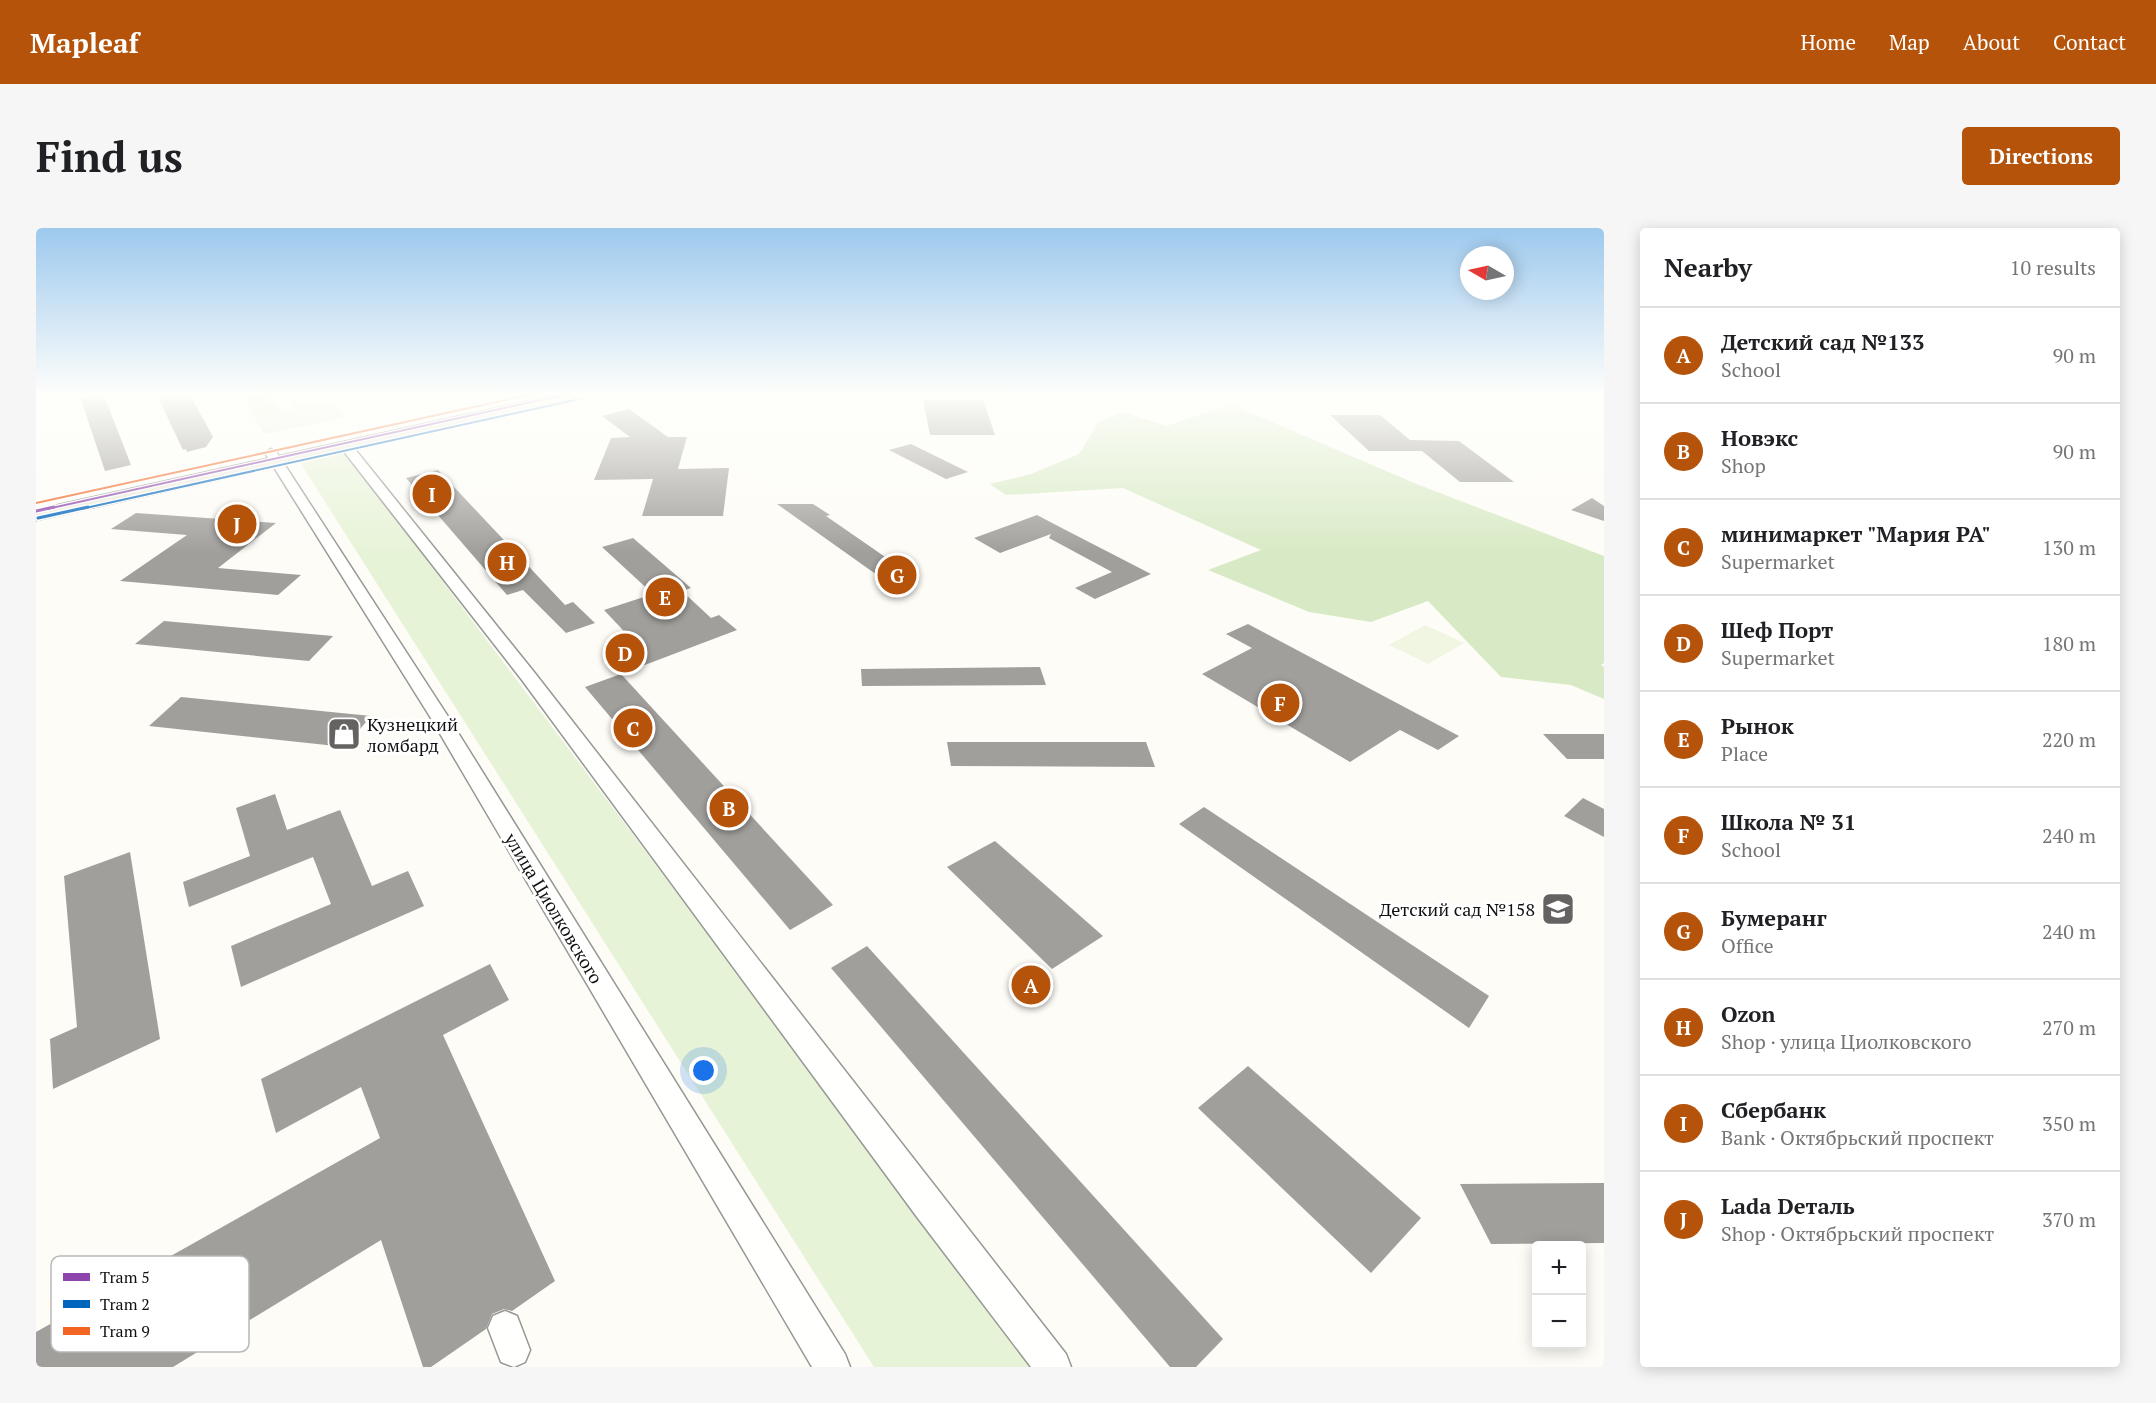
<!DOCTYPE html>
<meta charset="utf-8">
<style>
:root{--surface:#fff;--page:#f6f6f6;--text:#202124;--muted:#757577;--line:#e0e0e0;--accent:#b45309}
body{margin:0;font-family:"PT Serif",serif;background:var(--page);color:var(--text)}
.controls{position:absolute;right:18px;bottom:18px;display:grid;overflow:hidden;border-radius:6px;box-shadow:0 3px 15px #0003}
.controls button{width:54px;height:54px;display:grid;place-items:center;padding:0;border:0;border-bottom:2px solid var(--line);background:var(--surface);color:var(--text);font:30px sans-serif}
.compass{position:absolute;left:1424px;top:18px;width:54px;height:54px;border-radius:50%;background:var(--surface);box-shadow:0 3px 15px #0003;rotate:279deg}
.you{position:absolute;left:668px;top:843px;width:21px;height:21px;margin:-15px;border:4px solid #fff;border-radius:50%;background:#1a73e8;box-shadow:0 0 0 9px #1a73e833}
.badge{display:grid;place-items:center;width:39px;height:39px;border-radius:50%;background:var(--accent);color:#fff;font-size:20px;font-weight:700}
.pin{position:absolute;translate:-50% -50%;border:3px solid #fff;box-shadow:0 2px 6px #0006}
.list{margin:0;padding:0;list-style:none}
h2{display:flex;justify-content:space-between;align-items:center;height:78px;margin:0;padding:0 24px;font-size:26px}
h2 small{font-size:20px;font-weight:400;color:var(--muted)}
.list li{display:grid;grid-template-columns:39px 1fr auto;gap:18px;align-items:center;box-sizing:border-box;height:96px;padding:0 24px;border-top:2px solid var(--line)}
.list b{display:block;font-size:22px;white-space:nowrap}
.list p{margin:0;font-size:20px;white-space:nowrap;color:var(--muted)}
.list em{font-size:20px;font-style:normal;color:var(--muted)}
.map{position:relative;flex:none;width:1568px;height:1139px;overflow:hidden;border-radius:6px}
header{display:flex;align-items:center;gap:36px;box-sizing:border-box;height:84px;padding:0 30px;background:var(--accent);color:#fff}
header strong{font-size:28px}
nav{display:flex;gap:33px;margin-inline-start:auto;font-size:21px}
.intro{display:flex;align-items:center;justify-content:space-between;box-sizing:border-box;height:144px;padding:0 36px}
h1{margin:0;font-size:42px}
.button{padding:15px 27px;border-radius:6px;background:var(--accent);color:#fff;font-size:21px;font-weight:700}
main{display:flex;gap:36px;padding:0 36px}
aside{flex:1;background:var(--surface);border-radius:6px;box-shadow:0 3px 15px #0003}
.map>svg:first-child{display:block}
.green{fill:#e7f3d7}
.forest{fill:#d8eac5}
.pitch{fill:#f0f6e1}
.plaza{fill:#edebe2}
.building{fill:#a19f9c}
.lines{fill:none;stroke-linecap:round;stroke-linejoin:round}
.minor-casing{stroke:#979795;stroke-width:3}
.major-casing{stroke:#858482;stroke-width:3}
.minor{fill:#fffffe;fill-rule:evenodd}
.major{fill:#ede9dc;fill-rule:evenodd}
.tram-1-far1-casing{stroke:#fff;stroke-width:4.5}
.tram-1-casing{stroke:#fff;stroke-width:6}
.tram-2-far1-casing{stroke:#fff;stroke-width:4.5}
.tram-2-casing{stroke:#fff;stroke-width:6}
.tram-3-casing{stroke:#fff;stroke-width:4.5}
.tram-1-far1{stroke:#8e44ad;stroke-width:2}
.tram-1{stroke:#8e44ad;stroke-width:3}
.tram-2-far1{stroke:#0065bd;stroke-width:2}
.tram-2{stroke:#0065bd;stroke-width:3}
.tram-3{stroke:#f26522;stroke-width:2}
.labels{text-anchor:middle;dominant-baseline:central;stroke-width:6;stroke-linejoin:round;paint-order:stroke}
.poi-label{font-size:18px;fill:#111;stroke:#fff;text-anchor:start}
.street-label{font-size:18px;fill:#111;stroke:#fff}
.key{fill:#fff;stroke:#b8b8b8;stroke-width:1.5}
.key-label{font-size:16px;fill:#111}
</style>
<header>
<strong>Mapleaf</strong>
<nav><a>Home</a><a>Map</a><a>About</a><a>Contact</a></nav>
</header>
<div class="intro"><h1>Find us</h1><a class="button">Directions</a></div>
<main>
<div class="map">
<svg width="1568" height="1139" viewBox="0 0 1568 1139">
<rect width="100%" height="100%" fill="#fdfcf7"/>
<path class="green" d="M300 223 311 226 997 1139H838L265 236 271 230Z"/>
<g class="forest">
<path d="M206 165H230L244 184 222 188Z"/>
<path d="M1194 176 1383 257 1568 328V435L1565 437 1568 439V471L1535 457 1465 449 1392 373 1335 394 1273 384 1172 342 1225 322 1087 260 970 267 954 256 995 246 1043 226 1062 195 1086 184 1131 198Z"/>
</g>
<path class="pitch" d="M1389 397 1428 415 1392 436 1353 417Z"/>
<path class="plaza" d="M202 165H206L222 188 243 184 230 165H235L248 183 258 180 247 165H257L268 179 278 176 269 165H274L283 176 293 174 287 165H290L310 189 229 206Z"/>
<g class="building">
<path d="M67 165 95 237 69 243 44 169Z"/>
<path d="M120 165H153L177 209 170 219 151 224 150 221 147 222Z"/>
<path d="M887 172H947L959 207H894Z"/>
<path d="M593 181 632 209H651L642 241 693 240 687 288H606L617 251 558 252 575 210 594 209 566 188Z"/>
<path d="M1294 187H1344L1374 212 1423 213 1478 254H1424L1386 223H1333Z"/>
<path d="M875 216 932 244 910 251 853 222Z"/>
<path d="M402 242 529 377 537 374 559 395 530 405 487 362 471 367 370 250Z"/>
<path d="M1556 270 1568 278V293L1535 282Z"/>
<path d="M741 276H777L794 287 790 288 881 351 858 359Z"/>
<path d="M100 285 240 295 182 340 265 347 242 367 84 353 151 307 75 301Z"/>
<path d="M1001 287 1020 297 1115 346 1059 371 1039 360 1076 344 1013 310 1015 306 964 325 938 310Z"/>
<path d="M597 310 655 360 646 363 675 390 683 387 701 402 585 446 569 428 601 417 568 382 617 366 566 319Z"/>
<path d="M128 393 297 408 273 433 99 416Z"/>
<path d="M1212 396 1423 508 1402 522 1364 502 1314 534 1166 446 1216 420 1190 406Z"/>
<path d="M1004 439 1010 457 826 458 825 441Z"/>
<path d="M585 446 797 677 754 702 549 459Z"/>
<path d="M145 469 335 488 309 519 113 498Z"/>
<path d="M1507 506H1568V531H1531Z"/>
<path d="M911 514H1110L1119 539 915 538Z"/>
<path d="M239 566 251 602 304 582 336 658 372 643 388 678 205 759 195 718 295 676 277 629 153 679 147 654 214 628 200 580Z"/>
<path d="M1547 570 1568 581V609L1528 588Z"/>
<path d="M1168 579 1453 768 1433 800 1143 596Z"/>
<path d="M959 613 1067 708 1016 741 911 639Z"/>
<path d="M94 624 124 811 17 861 14 811 41 799 28 648Z"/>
<path d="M831 718 1187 1111 1160 1139H1134L795 740Z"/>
<path d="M454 736 473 772 407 807 519 1053 476 1083 468 1081 456 1086 450 1101 395 1139H387L345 1012 137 1139H0V1104L344 910 325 859 240 905 225 851Z"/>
<path d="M1212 838 1385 990 1335 1045 1162 880Z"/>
<path d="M1568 955V1015L1455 1016 1424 956Z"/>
</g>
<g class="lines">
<g class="minor-casing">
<g id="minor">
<path d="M310 214 314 215 498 444 1030 1126 1035 1139H995L881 989 486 452 306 221V215Z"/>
<path d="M235 221 241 225 411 487 809 1126 814 1139H776L393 487 229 225Z"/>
<path d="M469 1083 481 1088 494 1122 489 1134 478 1139 465 1134 452 1100 457 1088Z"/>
</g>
</g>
<g class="major-casing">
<path id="major" d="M529 165H556L549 169 0 292V282Z"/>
</g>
<use href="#minor" class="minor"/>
<use href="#major" class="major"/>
<g class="tram-1-far1-casing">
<path id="tram-1-far1" d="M11 281 536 165"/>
</g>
<g class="tram-1-casing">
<path id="tram-1" d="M0 283 18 279"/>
</g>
<g class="tram-2-far1-casing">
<path id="tram-2-far1" d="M45 281 539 172"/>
</g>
<g class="tram-2-casing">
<path id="tram-2" d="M2 290 52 279"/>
</g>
<g class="tram-3-casing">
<path id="tram-3" d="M0 275 501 165"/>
</g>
<use href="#tram-1-far1" class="tram-1-far1"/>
<use href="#tram-1" class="tram-1"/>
<use href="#tram-2-far1" class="tram-2-far1"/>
<use href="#tram-2" class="tram-2"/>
<use href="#tram-3" class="tram-3"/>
</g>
<linearGradient id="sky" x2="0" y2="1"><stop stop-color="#9dc9ee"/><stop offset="0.51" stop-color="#fefefb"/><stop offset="1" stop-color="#fefefb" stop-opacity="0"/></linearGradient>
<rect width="1568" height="325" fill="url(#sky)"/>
<defs>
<g id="shop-square" transform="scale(1.725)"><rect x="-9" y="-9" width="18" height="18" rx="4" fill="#646362" stroke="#fff"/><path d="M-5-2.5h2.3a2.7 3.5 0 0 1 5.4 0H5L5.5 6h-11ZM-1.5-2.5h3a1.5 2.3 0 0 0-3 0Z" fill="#fff"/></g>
<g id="school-square" transform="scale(1.725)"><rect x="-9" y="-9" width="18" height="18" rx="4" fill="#646362" stroke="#fff"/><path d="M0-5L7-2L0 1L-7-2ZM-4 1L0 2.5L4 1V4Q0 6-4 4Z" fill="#fff"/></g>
</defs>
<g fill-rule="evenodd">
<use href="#shop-square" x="308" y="506"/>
<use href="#school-square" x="1522" y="681"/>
</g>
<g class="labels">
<g class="poi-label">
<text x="331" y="496">Кузнецкий<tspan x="331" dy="21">ломбард</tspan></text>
<text x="1499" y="681" text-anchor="end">Детский сад №158</text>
</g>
<g class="street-label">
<text transform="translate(518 680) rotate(59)">улица Циолковского</text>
</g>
</g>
<rect x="15" y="1028" width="198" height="96" rx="9" class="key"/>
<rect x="27" y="1045" width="27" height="8" fill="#8e44ad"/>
<rect x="27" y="1072" width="27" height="8" fill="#0065bd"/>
<rect x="27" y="1099" width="27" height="8" fill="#f26522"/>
<g class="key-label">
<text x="64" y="1055">Tram 5</text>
<text x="64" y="1082">Tram 2</text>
<text x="64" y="1109">Tram 9</text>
</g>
</svg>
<div class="controls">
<button>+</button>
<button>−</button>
</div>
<svg class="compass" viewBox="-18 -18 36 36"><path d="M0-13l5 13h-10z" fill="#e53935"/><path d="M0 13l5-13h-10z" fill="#757577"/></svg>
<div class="you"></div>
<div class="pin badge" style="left:995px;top:757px">A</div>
<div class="pin badge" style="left:693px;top:580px">B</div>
<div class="pin badge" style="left:597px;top:500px">C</div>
<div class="pin badge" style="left:589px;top:425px">D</div>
<div class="pin badge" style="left:629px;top:369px">E</div>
<div class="pin badge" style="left:1244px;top:475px">F</div>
<div class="pin badge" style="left:861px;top:347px">G</div>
<div class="pin badge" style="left:471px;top:334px">H</div>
<div class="pin badge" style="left:396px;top:266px">I</div>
<div class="pin badge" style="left:201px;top:296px">J</div>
</div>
<aside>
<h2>Nearby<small>10 results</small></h2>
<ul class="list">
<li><span class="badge">A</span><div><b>Детский сад №133</b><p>School</p></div><em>90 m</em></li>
<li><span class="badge">B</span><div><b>Новэкс</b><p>Shop</p></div><em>90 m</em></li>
<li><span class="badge">C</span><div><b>минимаркет &quot;Мария РА&quot;</b><p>Supermarket</p></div><em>130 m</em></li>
<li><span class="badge">D</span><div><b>Шеф Порт</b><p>Supermarket</p></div><em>180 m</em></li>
<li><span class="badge">E</span><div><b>Рынок</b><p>Place</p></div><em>220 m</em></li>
<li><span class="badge">F</span><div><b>Школа № 31</b><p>School</p></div><em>240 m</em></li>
<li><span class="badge">G</span><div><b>Бумеранг</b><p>Office</p></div><em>240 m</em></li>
<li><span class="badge">H</span><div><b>Ozon</b><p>Shop · улица Циолковского</p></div><em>270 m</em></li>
<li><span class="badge">I</span><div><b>Сбербанк</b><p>Bank · Октябрьский проспект</p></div><em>350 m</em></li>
<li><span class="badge">J</span><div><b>Lada Dеталь</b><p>Shop · Октябрьский проспект</p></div><em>370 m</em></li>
</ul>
</aside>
</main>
